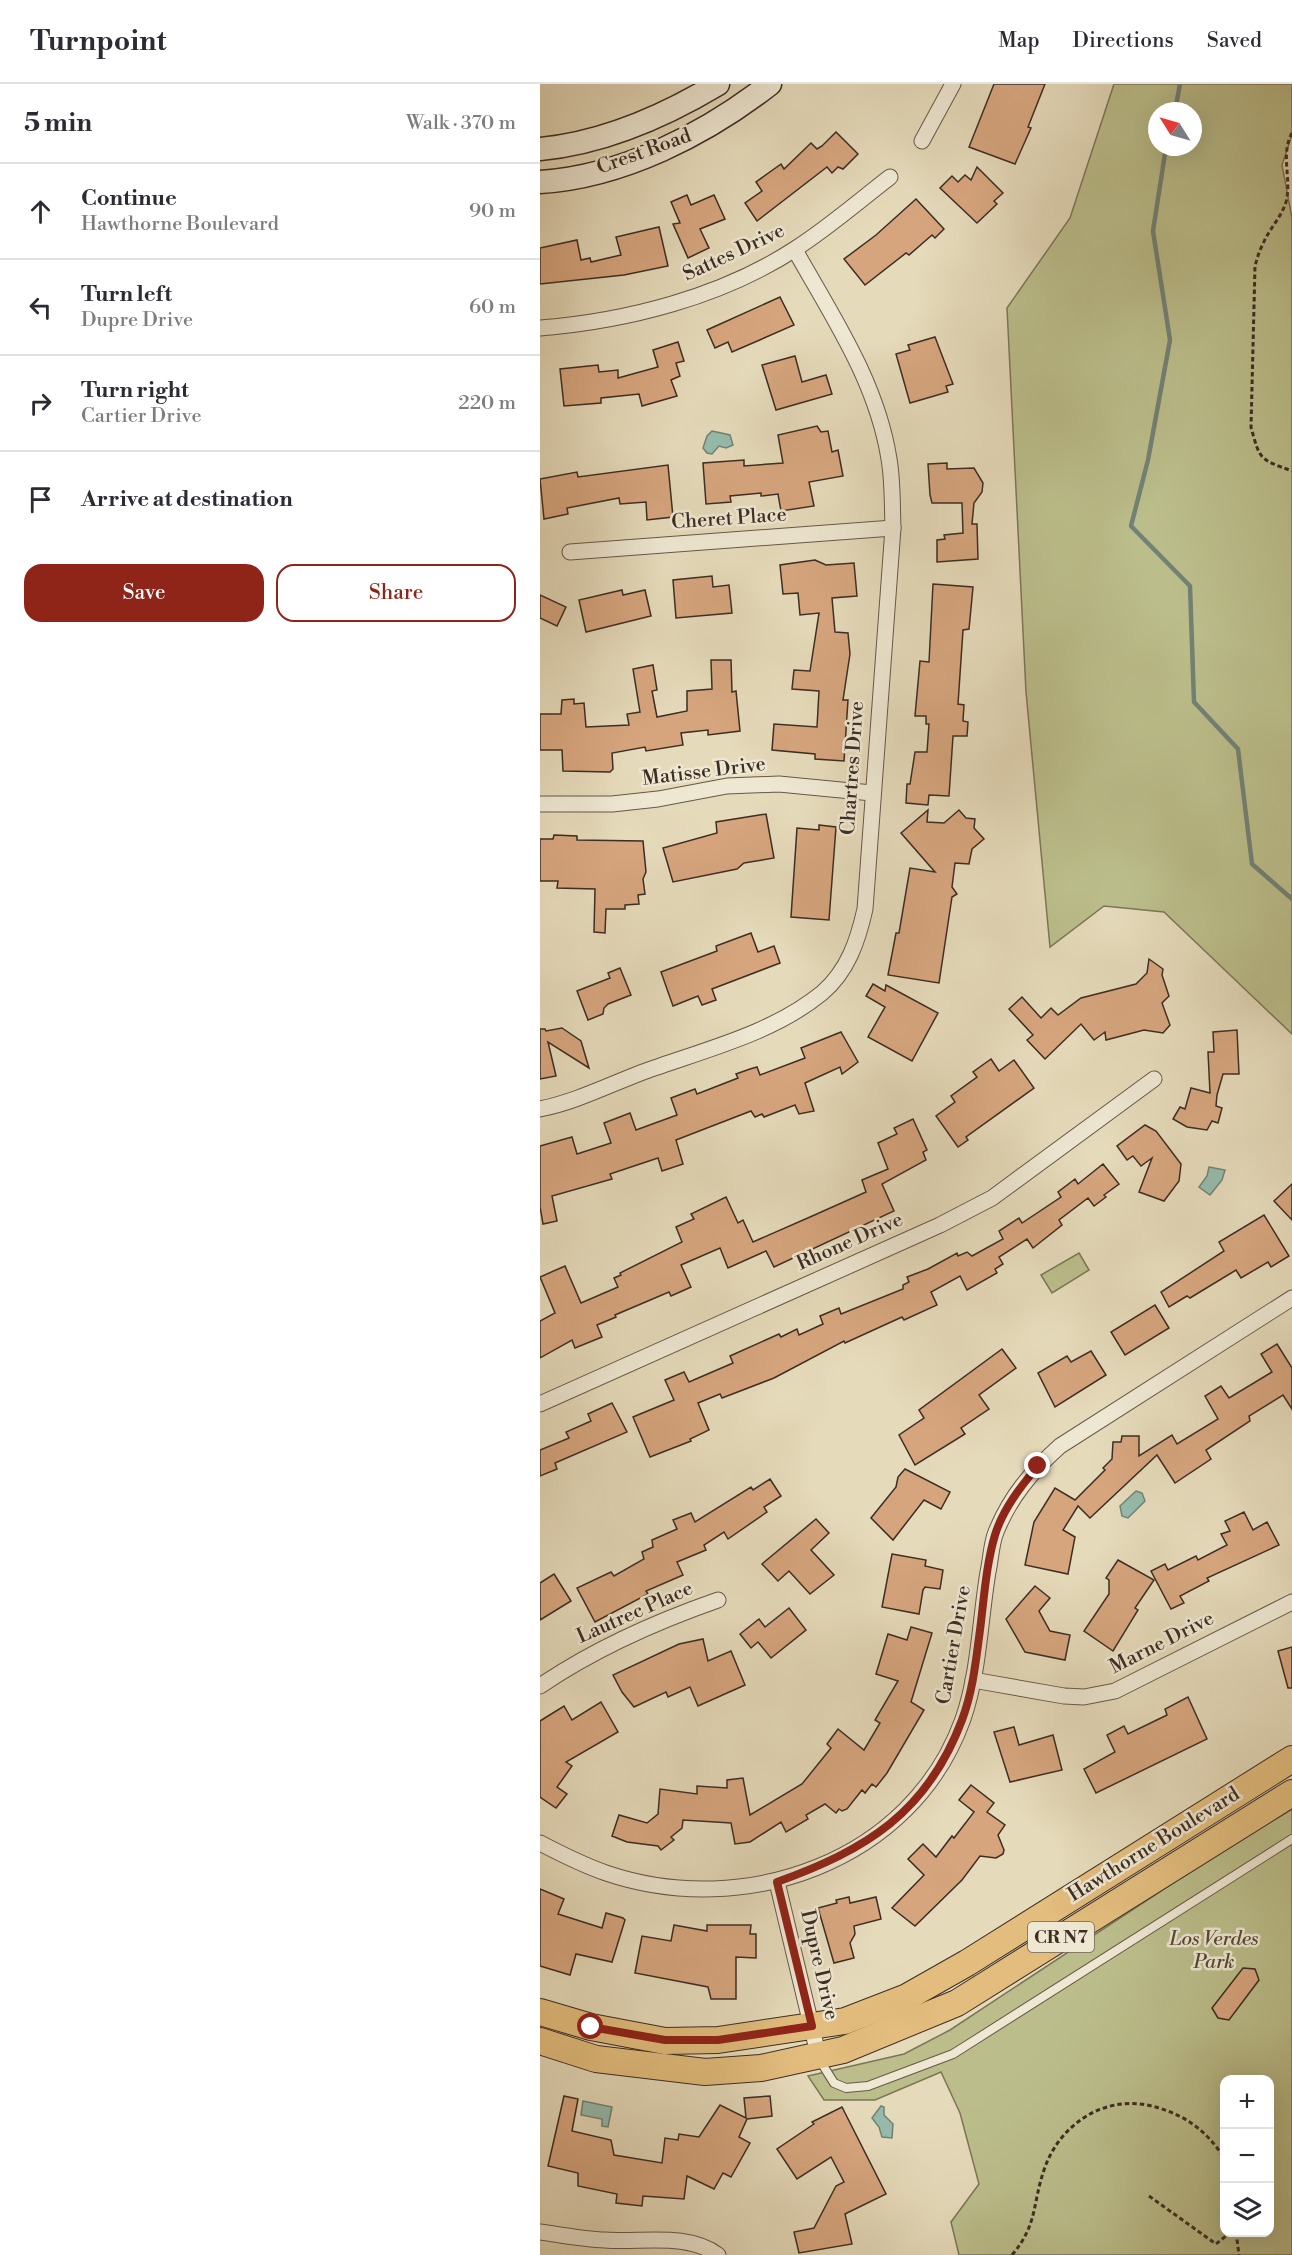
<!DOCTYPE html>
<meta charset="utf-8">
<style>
:root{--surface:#fff;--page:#f2f2f3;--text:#2b2b33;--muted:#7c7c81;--line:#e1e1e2;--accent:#8f2418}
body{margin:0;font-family:"Libre Bodoni",serif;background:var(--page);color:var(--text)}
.controls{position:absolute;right:18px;bottom:18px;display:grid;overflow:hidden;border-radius:12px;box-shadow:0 6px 24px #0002}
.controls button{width:54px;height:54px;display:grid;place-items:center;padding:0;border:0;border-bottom:2px solid var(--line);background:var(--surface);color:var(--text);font:30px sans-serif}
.compass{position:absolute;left:608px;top:18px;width:54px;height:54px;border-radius:50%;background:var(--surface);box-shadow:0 6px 24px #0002;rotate:307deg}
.stop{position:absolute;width:18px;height:18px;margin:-14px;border:4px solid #8f2418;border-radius:50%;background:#fff}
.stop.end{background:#8f2418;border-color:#fff;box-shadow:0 2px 6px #0008}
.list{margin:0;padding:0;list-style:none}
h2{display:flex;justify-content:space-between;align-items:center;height:78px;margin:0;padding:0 24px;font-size:26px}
h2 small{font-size:20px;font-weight:400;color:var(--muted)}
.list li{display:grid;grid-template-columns:39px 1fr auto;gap:18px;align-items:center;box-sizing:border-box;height:96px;padding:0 24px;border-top:2px solid var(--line)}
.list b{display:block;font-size:22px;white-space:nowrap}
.list p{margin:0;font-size:20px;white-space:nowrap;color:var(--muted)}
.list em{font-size:20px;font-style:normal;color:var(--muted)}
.actions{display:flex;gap:12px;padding:18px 24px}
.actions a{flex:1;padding:14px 0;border:2px solid var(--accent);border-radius:18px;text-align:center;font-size:21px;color:var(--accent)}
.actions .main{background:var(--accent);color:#fff}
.icon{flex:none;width:33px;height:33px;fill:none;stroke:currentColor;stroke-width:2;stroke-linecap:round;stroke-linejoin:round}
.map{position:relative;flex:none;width:752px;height:2171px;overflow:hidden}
header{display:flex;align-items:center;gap:36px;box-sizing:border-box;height:84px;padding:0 30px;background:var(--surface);border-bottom:2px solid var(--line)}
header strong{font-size:28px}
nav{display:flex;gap:33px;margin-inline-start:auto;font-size:21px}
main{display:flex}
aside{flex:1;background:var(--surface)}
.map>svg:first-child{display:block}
.green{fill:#bbbe8b;stroke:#7c7657;stroke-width:1.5;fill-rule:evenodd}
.water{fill:#96bbac;stroke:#728275;stroke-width:1.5}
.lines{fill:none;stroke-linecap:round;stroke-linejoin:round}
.stream{stroke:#728275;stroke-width:4.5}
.building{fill:#d6a57e;stroke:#3d2d23;stroke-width:1.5}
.lane-casing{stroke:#675849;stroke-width:10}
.street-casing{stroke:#675849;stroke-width:17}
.secondary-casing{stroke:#3d2d23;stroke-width:25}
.primary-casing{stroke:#3d2d23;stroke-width:28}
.path{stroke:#3d2d23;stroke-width:3;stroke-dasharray:4.5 3;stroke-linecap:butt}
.lane{stroke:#eee7d2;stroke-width:8}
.street{stroke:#eee7d2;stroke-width:15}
.secondary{stroke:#eee7d2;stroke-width:22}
.primary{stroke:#e2bd7d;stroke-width:26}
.route{stroke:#8f2418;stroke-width:8}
.labels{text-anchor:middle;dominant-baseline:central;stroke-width:5;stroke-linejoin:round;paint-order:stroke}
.shield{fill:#eee7d2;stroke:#726558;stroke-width:1.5}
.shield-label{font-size:18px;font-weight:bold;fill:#3d2d23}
.street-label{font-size:20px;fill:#3d2d23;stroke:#eee7d2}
.park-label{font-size:20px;font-style:italic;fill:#564a38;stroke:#eee7d2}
</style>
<header>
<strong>Turnpoint</strong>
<nav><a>Map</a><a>Directions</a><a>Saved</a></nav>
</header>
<main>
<aside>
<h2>5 min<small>Walk · 370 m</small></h2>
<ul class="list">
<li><svg class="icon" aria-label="ahead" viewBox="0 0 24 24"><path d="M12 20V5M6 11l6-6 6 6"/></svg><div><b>Continue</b><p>Hawthorne Boulevard</p></div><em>90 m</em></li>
<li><svg class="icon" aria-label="left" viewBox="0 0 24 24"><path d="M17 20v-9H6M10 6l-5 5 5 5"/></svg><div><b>Turn left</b><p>Dupre Drive</p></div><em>60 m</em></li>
<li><svg class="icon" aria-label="right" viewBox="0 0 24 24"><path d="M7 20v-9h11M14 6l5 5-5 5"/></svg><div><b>Turn right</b><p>Cartier Drive</p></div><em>220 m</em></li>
<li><svg class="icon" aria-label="arrive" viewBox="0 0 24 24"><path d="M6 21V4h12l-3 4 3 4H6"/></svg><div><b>Arrive at destination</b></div></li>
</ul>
<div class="actions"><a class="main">Save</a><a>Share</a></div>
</aside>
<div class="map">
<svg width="752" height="2171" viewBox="0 0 752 2171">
<rect width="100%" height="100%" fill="#e5daba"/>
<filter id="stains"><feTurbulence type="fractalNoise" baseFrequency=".00333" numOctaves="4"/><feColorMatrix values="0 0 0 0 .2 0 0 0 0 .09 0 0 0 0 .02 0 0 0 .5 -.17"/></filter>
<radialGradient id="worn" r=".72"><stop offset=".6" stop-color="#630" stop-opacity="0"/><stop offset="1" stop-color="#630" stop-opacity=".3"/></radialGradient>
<g class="green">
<path d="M574 0H752V51L742 81 752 134V950L624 828 564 822 510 863 486 608 467 224 530 134ZM617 27H653V63H617Z"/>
<path d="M539 1169 549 1186 512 1209 501 1191Z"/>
<path d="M752 1725V2171H419L411 2138 439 2100 420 2029 401 1988 335 2016H284L268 1992 364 1970 410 1946 627 1803ZM684 1996H730V2148H684Z"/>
</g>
<g class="water">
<path d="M172 347 190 351 193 361 186 364 179 362 172 370 167 369 163 364 167 352Z"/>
<path d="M669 1083 685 1086 682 1096 670 1111 659 1103 667 1092Z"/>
<path d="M596 1407 602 1409 605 1417 588 1434 582 1432 580 1422Z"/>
<path d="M43 2017 72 2023 68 2043 62 2042V2035L41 2031Z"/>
<path d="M341 2022 344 2023V2031L353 2040 352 2054 342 2053 339 2043 332 2034Z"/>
</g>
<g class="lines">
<g class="stream">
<path d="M635 27 640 0"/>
<path d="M626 63 613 147 630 256 608 376 591 442 650 502 654 618 698 665 712 780 752 815"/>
</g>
</g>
<g class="building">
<path d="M454 0H505L488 43 491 44 475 80 429 63Z"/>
<path d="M296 48 318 70 303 85 298 83 292 89 287 83 217 137 205 119 222 107 216 98 241 80 244 85 271 59 277 65 282 62Z"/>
<path d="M437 83 463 109 454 117 457 120 437 139 400 104 412 92 418 98 425 91 431 96Z"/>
<path d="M147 111 151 121 174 111 185 135 160 145 169 164 148 174 133 140 140 139 131 118Z"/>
<path d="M376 115 404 145 395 154 392 151 369 171 366 169 325 201 304 175 336 151Z"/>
<path d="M119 143 128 182 84 191 0 200V164L37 156 41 176 50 174 51 178 81 171 76 153Z"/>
<path d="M240 213 254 241 192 268 188 258 175 264 167 246Z"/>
<path d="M395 253 413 300 406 302 408 308 370 319 356 270 370 266 368 261Z"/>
<path d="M138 258 144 277 136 279 140 292 131 296 137 312 102 322 99 310 61 314V319L24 322 20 285 58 281 59 288 78 286V294L118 283 113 266Z"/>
<path d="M255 272 262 298 286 291 292 310 236 326 222 281Z"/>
<path d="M277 342 281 348 288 347 292 368 298 366 303 392 269 398 274 422 241 427 238 410 221 412V409L190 412 191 418 166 420 163 379 204 376V382L243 379 238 351Z"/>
<path d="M407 379V385L434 384 443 399 442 408 434 419 432 440H437L438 475 397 478V456L405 455 404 451 423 449 422 419H392L390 411 388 380Z"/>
<path d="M128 381 133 433 107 436 106 418 80 420 79 414 27 424 28 430 4 435 0 395 37 388 38 393Z"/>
<path d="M275 476 286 481 314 479 317 512 292 514 295 548 308 549 310 570 303 616H308L304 677 275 675V670L232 666 234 640 277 643 279 607 252 605 254 586 270 587 279 529 260 531 258 509 243 510 240 481Z"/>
<path d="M172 492 173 503 189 501 192 529 136 534 133 496Z"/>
<path d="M393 500 433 503 429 545 423 546 418 620 424 621 423 637 428 638 427 652H413L409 712 389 711 388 721 366 719 367 700H370L375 668H387L389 640H386V632H375L380 577 389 578Z"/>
<path d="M82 506 83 511 105 506 111 532 46 548 39 516Z"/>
<path d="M0 511 26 523 17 542 0 534Z"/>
<path d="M171 576H191L192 608 196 607 200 647 168 651V646L141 649 143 661 106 667 105 663 72 669 73 685 70 688 23 687 22 666H0V630H21L22 616 34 615V620L44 619 46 643 89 641 87 630 100 628 93 585 113 581 117 606 112 607 117 633 147 627V607L172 605Z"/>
<path d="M388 726 387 738 404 739 419 726 426 734 435 735 434 744 444 755 432 765 429 780 415 779 412 803 417 810 412 813 399 899 348 891 356 849H359L370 784 395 788 361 749Z"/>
<path d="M226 730 234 774 204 779 197 785 133 798 123 764 177 749 176 738Z"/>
<path d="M279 741 296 743 289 836 251 833 257 744 279 746Z"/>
<path d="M14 751 37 752V756L103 757 106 788 103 795 105 810 98 811 99 820 85 821V825H66L65 849 54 848 55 805 17 804 18 797H0V755H13Z"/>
<path d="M211 849 218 868 234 862 240 879 172 905 176 916 162 921 158 912 133 922 121 888 177 867 176 862Z"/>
<path d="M609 875 623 885 622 891 629 912 622 919 630 941 623 949 604 946 566 956 565 948 554 956 541 940 505 975 487 956 493 951 469 925 482 913 501 934 511 924 518 931 541 914 596 900 607 889Z"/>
<path d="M80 884 91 911 68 920 64 924 63 930 48 936 37 907 70 894 68 889Z"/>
<path d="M333 900 345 907 346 901 398 929 372 977 328 953 345 923 326 912Z"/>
<path d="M22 944 41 957 49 984 8 958 16 992 0 995V945H5L6 947Z"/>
<path d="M697 946 699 990H683L677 1011 676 1022 682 1024 678 1039 672 1037 667 1046 647 1043 633 1035 640 1023 645 1025 651 1004 670 1009 668 968H674L673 948Z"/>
<path d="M301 948 318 978 302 990 300 983 265 999 274 1027 259 1030 255 1021 224 1033 222 1030 215 1033 211 1027 136 1056 143 1080 122 1087 118 1074 70 1090 72 1095 12 1112 17 1137 3 1140 0 1123V1062L32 1053 37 1070 71 1059 64 1039 90 1029 96 1046 137 1031 131 1014 155 1005 157 1010 198 994 196 990 210 985 217 983 220 991 265 974 261 964Z"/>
<path d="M451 975 459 987 474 976 494 1004 426 1053 428 1056 418 1063 396 1032 415 1018 411 1012 437 993 433 988Z"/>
<path d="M373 1035 387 1066 383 1068 386 1076 342 1100 354 1127 234 1183 226 1167 188 1184 180 1164 141 1181 151 1203 131 1212 129 1208 75 1231 76 1233 57 1241 62 1253 35 1264 32 1256 0 1274V1237L15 1229 0 1193 25 1182 41 1219 78 1203 74 1194 81 1191 80 1189 142 1158 136 1143 154 1135 151 1130 186 1113 198 1139 203 1136 213 1158 270 1133 326 1108 322 1096 348 1085 338 1059 357 1050 354 1044Z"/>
<path d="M605 1041 616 1047 641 1080 639 1097 624 1117 599 1108 612 1074 601 1082 593 1072 587 1076 577 1062Z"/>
<path d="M563 1080 579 1100 564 1111 566 1113 554 1122 548 1114 519 1136 522 1141 493 1164 487 1155 459 1173 463 1180 455 1185 457 1189 427 1206 420 1192 391 1208 397 1221 364 1236 362 1233 305 1259 304 1257 234 1294 182 1314 180 1310 158 1319 169 1346 150 1355 151 1357 110 1373 93 1333 134 1316 125 1296 144 1288 149 1298 193 1279 190 1272 239 1250 241 1253 257 1245 259 1251 283 1240 280 1232 299 1224 301 1230 363 1205V1201L369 1198 367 1193 388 1185 417 1169 418 1172 427 1168 432 1172 463 1155 459 1147 479 1134 482 1139 521 1113 518 1108 535 1095 538 1100Z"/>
<path d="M752 1100V1136L734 1117Z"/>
<path d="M724 1131 749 1172 731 1183 728 1178 701 1194 696 1186 650 1214 647 1212 629 1223 621 1208 684 1167 679 1158Z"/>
<path d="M615 1221 629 1244 585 1271 571 1248Z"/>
<path d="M737 1260 752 1284V1325L743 1311 709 1332 710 1337 666 1366 671 1375 635 1399 617 1371 550 1434 538 1422 523 1446 535 1453 528 1490 485 1481 494 1438 515 1404 535 1416 565 1386 563 1384 572 1375 573 1358H581L582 1352H599V1372L632 1351 637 1360 678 1335 665 1312 681 1302 689 1314 732 1288 721 1270Z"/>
<path d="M462 1265 476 1284 439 1311 449 1325 421 1344 425 1350 375 1381 359 1351 384 1334 379 1326Z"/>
<path d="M551 1267 566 1291 515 1323 498 1289 527 1272 531 1278Z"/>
<path d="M72 1319 87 1348 15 1379 17 1385 0 1392V1366L29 1354 26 1348 51 1337 48 1330Z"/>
<path d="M365 1385 410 1408 401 1425 384 1416 353 1456 331 1434 356 1403 358 1393Z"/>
<path d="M230 1395 241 1412 224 1423 227 1428 188 1455 184 1448 164 1461 166 1466 137 1478 143 1491 106 1507 108 1510 55 1538 37 1504 71 1488 74 1492 104 1475 102 1468 113 1463 112 1456 137 1445 133 1436 151 1429 155 1438 211 1403 213 1406Z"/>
<path d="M704 1428 713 1446 727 1438 739 1461 667 1494 669 1497 640 1512 644 1519 631 1525 611 1487 625 1480 628 1486 656 1472 658 1476 687 1461 681 1450 690 1447 685 1437Z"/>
<path d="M276 1435 289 1449 271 1466 294 1491 270 1510 249 1487 238 1497 222 1480Z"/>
<path d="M352 1470 386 1476 385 1482 403 1486 400 1505 385 1503 383 1506 379 1530 342 1523Z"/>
<path d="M578 1476 614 1496 595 1524 598 1526 573 1567 544 1547 569 1510V1496L566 1494Z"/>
<path d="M14 1490 31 1517 0 1536V1499Z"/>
<path d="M495 1502 510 1514 499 1527 510 1547 530 1551 525 1576 485 1568 466 1535Z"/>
<path d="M249 1524 266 1546 231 1574 218 1558 211 1564 200 1550 219 1535 225 1543Z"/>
<path d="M371 1543 392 1549 371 1618 384 1626 347 1689 336 1703 332 1700 325 1709 322 1706 307 1725 302 1727 299 1725 296 1729 285 1720 266 1731 268 1735 246 1748 241 1738 210 1758 195 1760 191 1739 143 1736 142 1744 131 1753 134 1756 121 1766 118 1762 87 1758 72 1752 79 1731 107 1739 118 1730 120 1705 157 1710V1702L187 1704V1696L203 1694 210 1731 262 1700 291 1664 287 1660 298 1645 324 1666 340 1639 335 1636 358 1597 336 1590 348 1550 367 1556Z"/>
<path d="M163 1555 168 1577 191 1567 205 1601 158 1622 150 1603 128 1613 126 1608 94 1623 82 1608 73 1591 139 1560Z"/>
<path d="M752 1563V1604H748L738 1567Z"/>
<path d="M648 1613 667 1655 556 1709 544 1685 575 1668 567 1651 584 1642 588 1650 627 1631 625 1625Z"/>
<path d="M61 1618 78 1648 26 1678 32 1682 17 1703 27 1710 16 1724 0 1713V1637L24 1622 32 1636Z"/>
<path d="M474 1643 479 1661 513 1651 522 1686 470 1698 454 1648Z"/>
<path d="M431 1701 454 1719 447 1728 465 1741 458 1751 464 1766 463 1770 456 1774 440 1772 422 1796 375 1842 352 1824 384 1791 368 1775 383 1760 396 1773 412 1752 414 1754 434 1728 419 1716Z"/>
<path d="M0 1805 24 1815 18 1830 62 1844 66 1829 83 1834 85 1836 72 1878 36 1870 30 1891 0 1882Z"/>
<path d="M309 1813 310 1819 336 1813 341 1835 314 1842 315 1850 310 1859 314 1874 294 1879 278 1824 297 1819 296 1816Z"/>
<path d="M134 1841 167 1847V1841H211L210 1850H216V1874L196 1873V1915H171L168 1903 95 1889 102 1852 131 1857Z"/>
<path d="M703 1884 715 1885 719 1896 689 1936 678 1934 672 1924Z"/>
<path d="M24 2012 38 2015 32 2047 71 2056 74 2071 122 2079 125 2054 138 2056 139 2050 159 2053 180 2021 206 2034 204 2014 230 2012 232 2032 207 2035 199 2053 210 2059 191 2093 183 2089 174 2105 147 2092 144 2115 103 2112 102 2122 76 2119 77 2110 38 2102V2089L8 2082Z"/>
<path d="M302 2023 346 2110 305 2130 312 2160 259 2169 254 2148 274 2144 296 2102 304 2098 291 2073 257 2095 237 2065 274 2040 272 2038Z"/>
</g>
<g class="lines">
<g class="lane-casing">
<path id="lane" d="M279 1975 294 1999 306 2004 328 2002 413 1970 752 1755"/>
</g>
<g class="street-casing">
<g id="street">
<path d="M382 57 413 0"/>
<path d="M0 244C87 237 181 213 255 165 288 144 319 117 350 93"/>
<path d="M30 468 353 444"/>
<path d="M0 720H72L118 715 187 702 239 700 332 709"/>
<path d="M0 1025C35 1018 69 1001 103 988 163 966 232 950 282 909 308 887 318 856 325 825L353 444C352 420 353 398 349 375 337 298 292 232 255 166"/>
<path d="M0 1320 400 1141 452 1114 614 995"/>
<path d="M433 1596 524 1612 544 1613 575 1607 752 1518"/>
<path d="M0 1602C56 1564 115 1538 178 1516"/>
<path d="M0 1759C21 1770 43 1781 66 1789 204 1836 372 1778 423 1635 439 1589 440 1536 448 1488 451 1475 451 1460 456 1448 470 1413 492 1387 520 1362L752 1214"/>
<path d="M237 1798 279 1974"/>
<path d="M0 2148C22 2151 43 2155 65 2156 102 2159 147 2148 178 2171"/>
</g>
</g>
<g class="secondary-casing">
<g id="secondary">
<path d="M0 65C64 59 123 33 178 0"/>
<path d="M0 98C82 93 166 50 230 0"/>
</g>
</g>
<g class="primary-casing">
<g id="primary">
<path d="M0 1928 51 1943 125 1957 178 1956 305 1937 367 1913 427 1879 752 1675"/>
<path d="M0 1957 56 1975 165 1988 221 1984 303 1966 417 1919 752 1709"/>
</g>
</g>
<g class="path">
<path d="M752 49C740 71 752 95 746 118 741 134 729 145 723 160 719 167 717 175 715 182L711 343C720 377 720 375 752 387"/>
<path d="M609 2112 676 2160 691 2148"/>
<path d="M696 2148 699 2171"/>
<path d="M472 2171C498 2140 492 2121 504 2086 518 2043 561 2012 607 2021 641 2028 666 2045 684 2074"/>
</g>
<use href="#lane" class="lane"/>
<use href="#street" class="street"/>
<use href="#secondary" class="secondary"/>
<use href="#primary" class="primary"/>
</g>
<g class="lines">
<path class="route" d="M51 1943 125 1956H178L272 1942 237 1798C326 1766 387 1729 422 1636 433 1607 436 1576 440 1546 444 1515 446 1481 455 1451 463 1425 481 1402 498 1382"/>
</g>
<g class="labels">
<rect class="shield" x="488" y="1838" width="66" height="30" rx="4.5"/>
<g class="shield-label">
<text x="521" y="1853">CR N7</text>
</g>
<g class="street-label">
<text transform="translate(104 68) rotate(-20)">Crest Road</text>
<text transform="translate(194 169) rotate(-25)">Sattes Drive</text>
<text transform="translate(189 435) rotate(-4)">Cheret Place</text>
<text transform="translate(313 684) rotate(-86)">Chartres Drive</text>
<text transform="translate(164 688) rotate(-7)">Matisse Drive</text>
<text transform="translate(310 1158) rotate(-24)">Rhone Drive</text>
<text transform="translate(95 1529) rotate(-24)">Lautrec Place</text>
<text transform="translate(622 1559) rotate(-27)">Marne Drive</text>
<text transform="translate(414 1561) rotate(-80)">Cartier Drive</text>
<text transform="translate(614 1761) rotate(-32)">Hawthorne Boulevard</text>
<text transform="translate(279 1881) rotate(77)">Dupre Drive</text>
</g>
<g class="park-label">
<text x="674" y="1855">Los Verdes<tspan x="674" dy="23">Park</tspan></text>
</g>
</g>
<rect width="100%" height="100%" filter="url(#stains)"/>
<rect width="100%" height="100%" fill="url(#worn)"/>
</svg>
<div class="controls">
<button>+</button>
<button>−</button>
<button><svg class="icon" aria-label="layers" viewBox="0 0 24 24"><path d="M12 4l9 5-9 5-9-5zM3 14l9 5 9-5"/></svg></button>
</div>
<svg class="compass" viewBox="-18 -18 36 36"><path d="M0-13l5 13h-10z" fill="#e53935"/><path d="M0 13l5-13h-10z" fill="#7c7c81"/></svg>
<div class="stop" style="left:51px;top:1943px"></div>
<div class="stop end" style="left:498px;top:1382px"></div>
</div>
</main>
